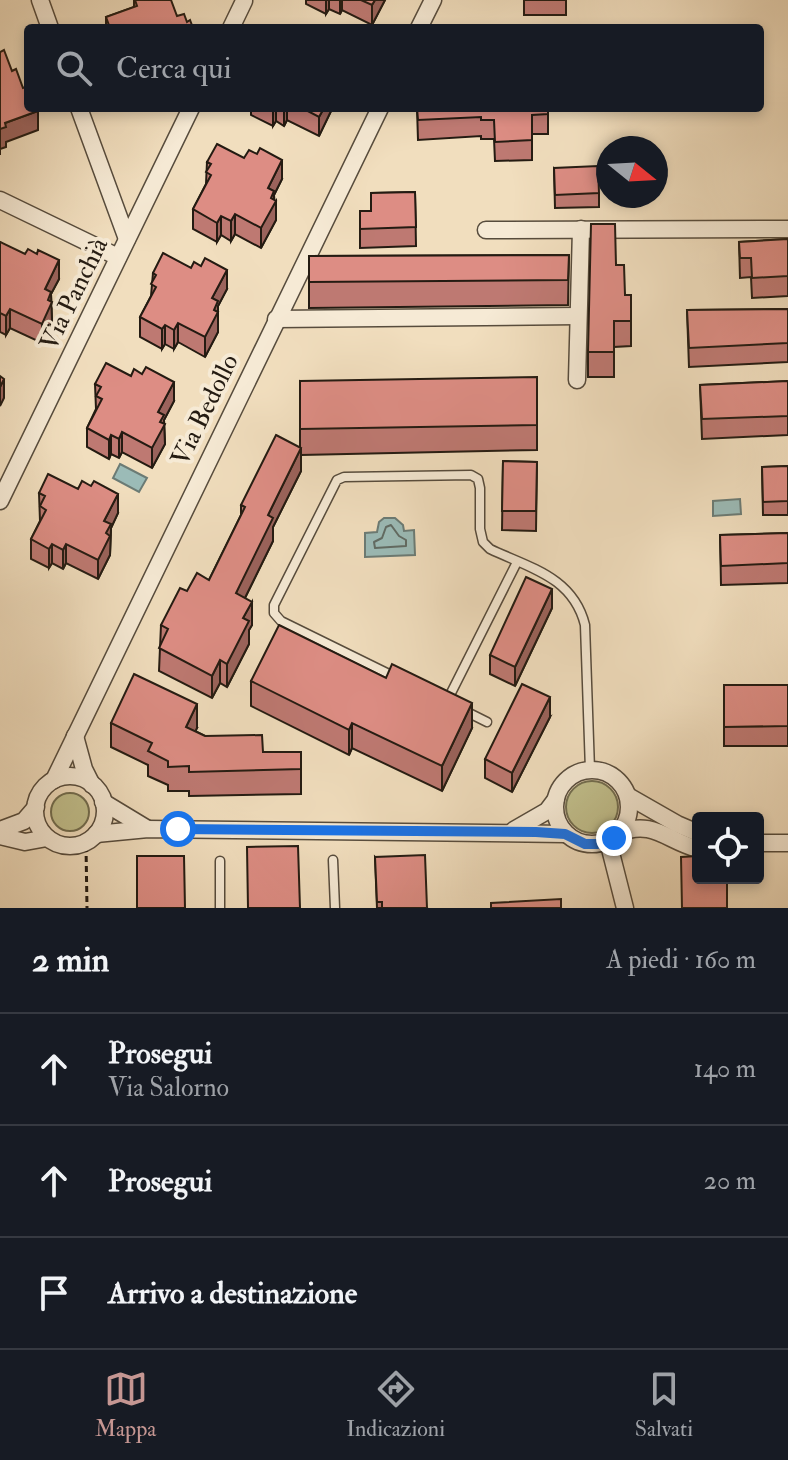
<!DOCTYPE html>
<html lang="it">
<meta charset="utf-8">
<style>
:root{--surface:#171b24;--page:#242831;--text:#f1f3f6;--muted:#9ea1a6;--line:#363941;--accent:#c59692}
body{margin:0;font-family:"IM FELL Double Pica",serif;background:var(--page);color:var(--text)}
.controls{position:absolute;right:24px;bottom:24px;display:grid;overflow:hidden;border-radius:8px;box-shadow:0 4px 12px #0003}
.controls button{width:72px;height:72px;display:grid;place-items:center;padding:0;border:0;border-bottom:2px solid var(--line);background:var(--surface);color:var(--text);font:40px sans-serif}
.compass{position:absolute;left:596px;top:136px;width:72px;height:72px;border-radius:50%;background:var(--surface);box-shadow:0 4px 12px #0003;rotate:108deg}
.stop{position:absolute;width:24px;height:24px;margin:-18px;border:6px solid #1a73e8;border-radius:50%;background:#fff}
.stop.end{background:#1a73e8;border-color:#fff;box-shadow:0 2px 8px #0008}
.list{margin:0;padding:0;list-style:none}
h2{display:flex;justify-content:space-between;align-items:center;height:104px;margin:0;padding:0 32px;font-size:34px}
h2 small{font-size:26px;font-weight:400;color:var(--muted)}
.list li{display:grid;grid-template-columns:52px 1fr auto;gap:24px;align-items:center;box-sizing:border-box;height:112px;padding:0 32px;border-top:2px solid var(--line)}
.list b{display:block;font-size:30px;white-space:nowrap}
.list p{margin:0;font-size:26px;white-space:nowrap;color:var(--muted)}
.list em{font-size:26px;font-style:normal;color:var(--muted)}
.icon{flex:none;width:44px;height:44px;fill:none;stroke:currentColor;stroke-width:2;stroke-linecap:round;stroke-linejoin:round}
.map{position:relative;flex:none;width:788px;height:908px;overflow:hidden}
.search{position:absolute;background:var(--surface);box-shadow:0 4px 12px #0003;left:24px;right:24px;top:24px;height:88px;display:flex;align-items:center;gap:20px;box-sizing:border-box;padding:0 28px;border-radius:8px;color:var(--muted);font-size:30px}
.sheet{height:440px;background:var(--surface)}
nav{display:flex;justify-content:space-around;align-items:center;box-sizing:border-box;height:112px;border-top:2px solid var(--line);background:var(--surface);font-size:22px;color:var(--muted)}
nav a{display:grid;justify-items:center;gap:4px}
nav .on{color:var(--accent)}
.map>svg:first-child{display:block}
.green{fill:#c1bf8c;stroke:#726d4f;stroke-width:2}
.water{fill:#9bbbb7;stroke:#6b7b75;stroke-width:2}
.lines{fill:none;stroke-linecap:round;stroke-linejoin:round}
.shore{stroke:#606b64;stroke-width:2}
.lane-casing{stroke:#574c3d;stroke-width:11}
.street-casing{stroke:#574c3d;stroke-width:19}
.path{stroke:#241b12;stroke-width:3;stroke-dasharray:6 4;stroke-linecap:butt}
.lane{stroke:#f6ead5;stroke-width:8}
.street{stroke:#f6ead5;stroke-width:16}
.wall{fill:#be7972;stroke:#241b12;stroke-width:2}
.shaded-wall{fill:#9b635c;stroke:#241b12;stroke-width:2}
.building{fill:#dd8d84;stroke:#241b12;stroke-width:2}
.route{stroke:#1a73e8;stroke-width:10}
.labels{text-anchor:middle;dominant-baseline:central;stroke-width:8;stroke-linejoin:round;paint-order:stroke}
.street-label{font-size:26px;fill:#241b12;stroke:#f6ead5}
</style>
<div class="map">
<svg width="788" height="908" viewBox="0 0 788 908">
<rect width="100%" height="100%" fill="#f1debe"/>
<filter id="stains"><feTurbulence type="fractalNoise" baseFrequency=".0025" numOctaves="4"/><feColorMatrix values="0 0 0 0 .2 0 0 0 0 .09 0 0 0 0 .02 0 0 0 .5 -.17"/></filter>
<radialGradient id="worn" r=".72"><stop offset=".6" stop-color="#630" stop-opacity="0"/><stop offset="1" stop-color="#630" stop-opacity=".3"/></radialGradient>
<g class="green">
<circle cx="592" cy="807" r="26"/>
<circle cx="70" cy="812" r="19"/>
</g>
<g class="water">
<path d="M120 464 147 478 139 492 113 478Z"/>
<path d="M740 499 741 514 713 516V501Z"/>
<path d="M384 518H395L403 525 404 531 414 530 415 555 365 557V533L377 532 379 522Z"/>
</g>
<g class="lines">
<path class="shore" d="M391 525 399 536 406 540V546L375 548 374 542 382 538 386 527Z"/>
<g class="lane-casing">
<g id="lane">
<path d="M395 677 281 621 274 613V605L337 480 344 477 471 475 478 479 480 488V529L483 542 490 549C530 568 573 577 585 625L590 770"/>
<path d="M447 701 517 562"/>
<path d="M465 711 487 722"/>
<path d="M333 860 335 908"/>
<path d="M220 861V908"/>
</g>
</g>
<g class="street-casing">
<g id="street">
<path d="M40 0 50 28"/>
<path d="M231 28 244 1"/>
<path d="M419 28 433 0"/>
<path d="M79 108 127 239"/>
<path d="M0 200 118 257"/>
<path d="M486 230 788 229"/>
<path d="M276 319 578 316"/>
<path d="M577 380 581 229"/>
<path d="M0 501 191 108"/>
<path d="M75 736 84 769 92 785"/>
<circle cx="592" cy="807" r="37"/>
<circle cx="70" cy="811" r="35"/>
<path d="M54 780 380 108"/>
<path d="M628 796 677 824 698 833"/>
<path d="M103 802 146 828"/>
<path d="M0 830 24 821 36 807"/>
<path d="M514 830 547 811 556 799"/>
<path d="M619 833C653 819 667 841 698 849"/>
<path d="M96 834 148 829 565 834"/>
<path d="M0 836 25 842 47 838"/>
<path d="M608 841 625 908"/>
<path d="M758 843H788"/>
</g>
</g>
<path class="path" d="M86 846 87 908"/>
<use href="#lane" class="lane"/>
<use href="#street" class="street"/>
</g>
<g class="wall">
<path d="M134 0 177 16 187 22 193 28H106V17L134 7Z"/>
<path d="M306 0H385L372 25 342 10 340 14 329 9 326 14 306 4Z"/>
<rect x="524" y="0" width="42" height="15"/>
<path d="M251 108H332V109L319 136 287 120 284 126 276 121 273 126 251 115Z"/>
<path d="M417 108H548V134H532V160L495 161 494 139H481V136L418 140Z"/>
<path d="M207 162 282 179 274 195 276 220 261 248 235 234 231 241 221 235 217 242 193 229V209L206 184Z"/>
<path d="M554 168 599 193V207L555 208Z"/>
<path d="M415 192 416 246 360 248V211H371V193Z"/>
<path d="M788 239V296L752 298 751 277 740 278 739 242Z"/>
<path d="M0 242 59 279 51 294 52 321 42 343 10 328 6 335 0 332Z"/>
<path d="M569 255 568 305 309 308V256Z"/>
<path d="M616 265 625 295H631V346L614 347V377H588V352Z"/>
<path d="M153 273 227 289 218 306V332L205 357 178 342 174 349 165 344 162 349 140 337V317L151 296Z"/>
<path d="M788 309V362L689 367 687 310Z"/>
<path d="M300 381 537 425V450L301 455V471L273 527V541L245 598 252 625 249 630V644L227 687 220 683 212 698 159 671 161 625 187 591 209 580 241 515V505L300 448Z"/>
<path d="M788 381V435L702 439 700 385Z"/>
<path d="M95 384 174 401 164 420 165 444 152 468 122 452 119 458 111 454 109 459 87 447V428L96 409Z"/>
<path d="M503 461 537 462 536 531 502 530Z"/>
<path d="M788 466V515H763L762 467Z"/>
<path d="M39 493 118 513 111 528 110 555 98 579 66 563 63 569 52 563 49 568 31 559V539L40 521Z"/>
<path d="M788 533V583L721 585 720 535Z"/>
<path d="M552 608 515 686 490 674V655Z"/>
<path d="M251 681 472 728 442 791 352 748 349 755 251 706Z"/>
<rect x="724" y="685" width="64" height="61"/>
<path d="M550 717 512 792 485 778V759Z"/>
<path d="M111 723 197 728 195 731 205 736 263 752H301V794L189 796V791H168V785L148 776V765L111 747Z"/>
<path d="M375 857 427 908H377Z"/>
</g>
<g class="shaded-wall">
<path d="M326 0H329V9L326 14Z"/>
<path d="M340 0H342V10L340 14Z"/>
<path d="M375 0H385L372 25V5Z"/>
<path d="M273 108H276V121L273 126Z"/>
<path d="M284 108H287V120L284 126Z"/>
<path d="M324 108H332V109L319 136V117Z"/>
<path d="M38 111V130L6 142V147L0 149V155V129L5 123Z"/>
<path d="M282 160V179L274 195V204L276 201V220L261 248V228L268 188Z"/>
<path d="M235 214V234L231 241V221Z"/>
<path d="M221 216V235L217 242V223Z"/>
<path d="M59 260V279L51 294 52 321 42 343V324L45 289Z"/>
<path d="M227 270V289L218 306V332L205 357V337L212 298Z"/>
<path d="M10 309V328L6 335V316Z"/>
<path d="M178 323V342L174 349V330Z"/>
<path d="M165 325V344L162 349V329Z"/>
<path d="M4 379V398L0 406V387Z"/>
<path d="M174 382V401L164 420 165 444 152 468V448L158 412Z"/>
<path d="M122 432V452L119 458V439Z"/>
<path d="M111 435V454L109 459V440Z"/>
<path d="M301 448V471L273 527V541L236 616V593L268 515Z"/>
<path d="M118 494V513L111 528 110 555 98 579V560L104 521Z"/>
<path d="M52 544V563L49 568V549Z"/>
<path d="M66 544V563L63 569V550Z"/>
<path d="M552 589V608L515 686V667Z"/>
<path d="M252 602V625L249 630V644L227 687V664L243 618Z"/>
<path d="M220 660V683L212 698V676Z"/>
<path d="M550 697V717L512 792V773Z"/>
<path d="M472 703V728L442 791V766Z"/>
<path d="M197 704V728L186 751V727Z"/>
<path d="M352 723V748L349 755V730Z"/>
</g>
<g class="building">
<path d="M135 0H171L177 16 184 14 187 22 190 20 193 28H110L106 17 137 6Z"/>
<path d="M361 0H375L372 5Z"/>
<path d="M4 50 12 71 16 69 23 88 28 86V108H37L38 111 5 123 6 127 0 129V52Z"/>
<path d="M302 108H324L319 117Z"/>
<path d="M417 108H548V114L532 115V140L495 142 494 120H481V117L418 120Z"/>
<path d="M217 144 244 158 249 150 257 154 260 148 282 160 268 188 274 191 271 198 276 201 261 228 235 214 231 221 221 216 217 223 193 209 211 175 206 172 211 164 207 162Z"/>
<path d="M598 166 599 193 555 195 554 168Z"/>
<path d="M415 192 416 227 360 229V211H371V193Z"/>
<path d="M591 224H615L616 265H624L625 295H631V321H614V352H588Z"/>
<path d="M788 239V276L752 278 751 258H740L739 242Z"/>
<path d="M0 242 25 254 28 249 37 254 38 250 59 260 45 289 51 292 48 300 52 302 42 324 10 309 6 316 0 313Z"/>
<path d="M163 253 191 268 194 262 201 266 205 258 227 270 212 298 218 301 214 310 218 312 205 337 178 323 174 330 165 325 162 329 140 317 156 287 151 284 156 275 153 273Z"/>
<path d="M569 255 568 280 309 282V256Z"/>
<path d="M788 309V343L689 348 687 310Z"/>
<path d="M106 363 131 376 134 369 142 374 146 367 174 382 158 412 164 415 160 422 165 424 152 448 122 432 119 439 111 435 109 440 87 428 102 399 96 396 101 387 95 384Z"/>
<path d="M0 376 4 379 0 387Z"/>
<path d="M537 377V425L300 429V381Z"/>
<path d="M788 381V416L702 419 700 385Z"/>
<path d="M276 435 301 448 268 515 273 518 236 593 252 602 243 618 249 621 227 664 220 660 212 676 159 648 168 629 161 625 180 588 187 591 197 573 209 580 245 507 241 505Z"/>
<path d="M503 461 537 462 536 511H502Z"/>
<path d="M788 466V501L763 502 762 467Z"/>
<path d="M48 474 78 489 82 481 91 486 94 481 118 494 104 521 111 524 106 533 110 536 98 560 66 544 63 550 52 544 49 549 31 539 46 510 40 506 45 496 39 493Z"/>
<path d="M788 533V563L721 566 720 535Z"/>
<path d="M526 577 552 589 515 667 490 655Z"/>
<path d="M279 625 386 678 392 664 472 703 442 766 352 723 349 730 251 681Z"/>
<path d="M134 674 197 704 186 727 205 736 262 735 263 752H301V769L189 772V766L168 767V761L148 751 152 743 111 723Z"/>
<path d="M522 684 550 697 512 773 485 759Z"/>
<path d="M724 685H788V726L724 727Z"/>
<path d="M298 846 300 908H248L247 847Z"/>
<path d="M425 855 427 908H382V902H377L375 857Z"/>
<path d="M137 856H184L185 908H137Z"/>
<path d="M698 856V878H727V908H682L681 857Z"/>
<path d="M561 899V908H491V903Z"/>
</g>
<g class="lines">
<path class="route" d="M178 829 536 832 565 834 585 844H597L614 838"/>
</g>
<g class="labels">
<g class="street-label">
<text transform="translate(74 294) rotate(-64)">Via Panchià</text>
<text transform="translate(205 410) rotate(-64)">Via Bedollo</text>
</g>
</g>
<rect width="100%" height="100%" filter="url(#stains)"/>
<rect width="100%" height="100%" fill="url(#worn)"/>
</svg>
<div class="controls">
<button><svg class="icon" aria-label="locate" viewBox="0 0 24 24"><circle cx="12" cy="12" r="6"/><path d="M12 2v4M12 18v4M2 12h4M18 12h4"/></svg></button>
</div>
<svg class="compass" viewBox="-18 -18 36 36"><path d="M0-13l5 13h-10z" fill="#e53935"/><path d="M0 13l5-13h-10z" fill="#9ea1a6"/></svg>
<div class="stop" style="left:178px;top:829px"></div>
<div class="stop end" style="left:614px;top:838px"></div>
<div class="search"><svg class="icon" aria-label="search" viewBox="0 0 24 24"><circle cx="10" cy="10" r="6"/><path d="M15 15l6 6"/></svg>Cerca qui</div>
</div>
<section class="sheet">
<h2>2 min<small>A piedi · 160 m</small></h2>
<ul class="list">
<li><svg class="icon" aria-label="ahead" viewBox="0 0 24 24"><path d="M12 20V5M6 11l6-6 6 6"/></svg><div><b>Prosegui</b><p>Via Salorno</p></div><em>140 m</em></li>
<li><svg class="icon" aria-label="ahead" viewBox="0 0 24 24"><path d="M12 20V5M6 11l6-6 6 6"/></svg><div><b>Prosegui</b></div><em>20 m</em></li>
<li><svg class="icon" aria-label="arrive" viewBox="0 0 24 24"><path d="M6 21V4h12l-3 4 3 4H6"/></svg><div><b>Arrivo a destinazione</b></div></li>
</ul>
</section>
<nav>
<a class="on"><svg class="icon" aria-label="map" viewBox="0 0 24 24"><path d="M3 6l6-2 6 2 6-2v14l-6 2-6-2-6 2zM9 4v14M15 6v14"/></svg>Mappa</a>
<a><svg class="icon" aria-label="directions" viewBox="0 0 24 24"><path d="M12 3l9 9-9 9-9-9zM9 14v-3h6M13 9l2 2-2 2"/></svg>Indicazioni</a>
<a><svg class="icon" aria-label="saved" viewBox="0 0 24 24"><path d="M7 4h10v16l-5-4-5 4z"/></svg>Salvati</a>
</nav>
